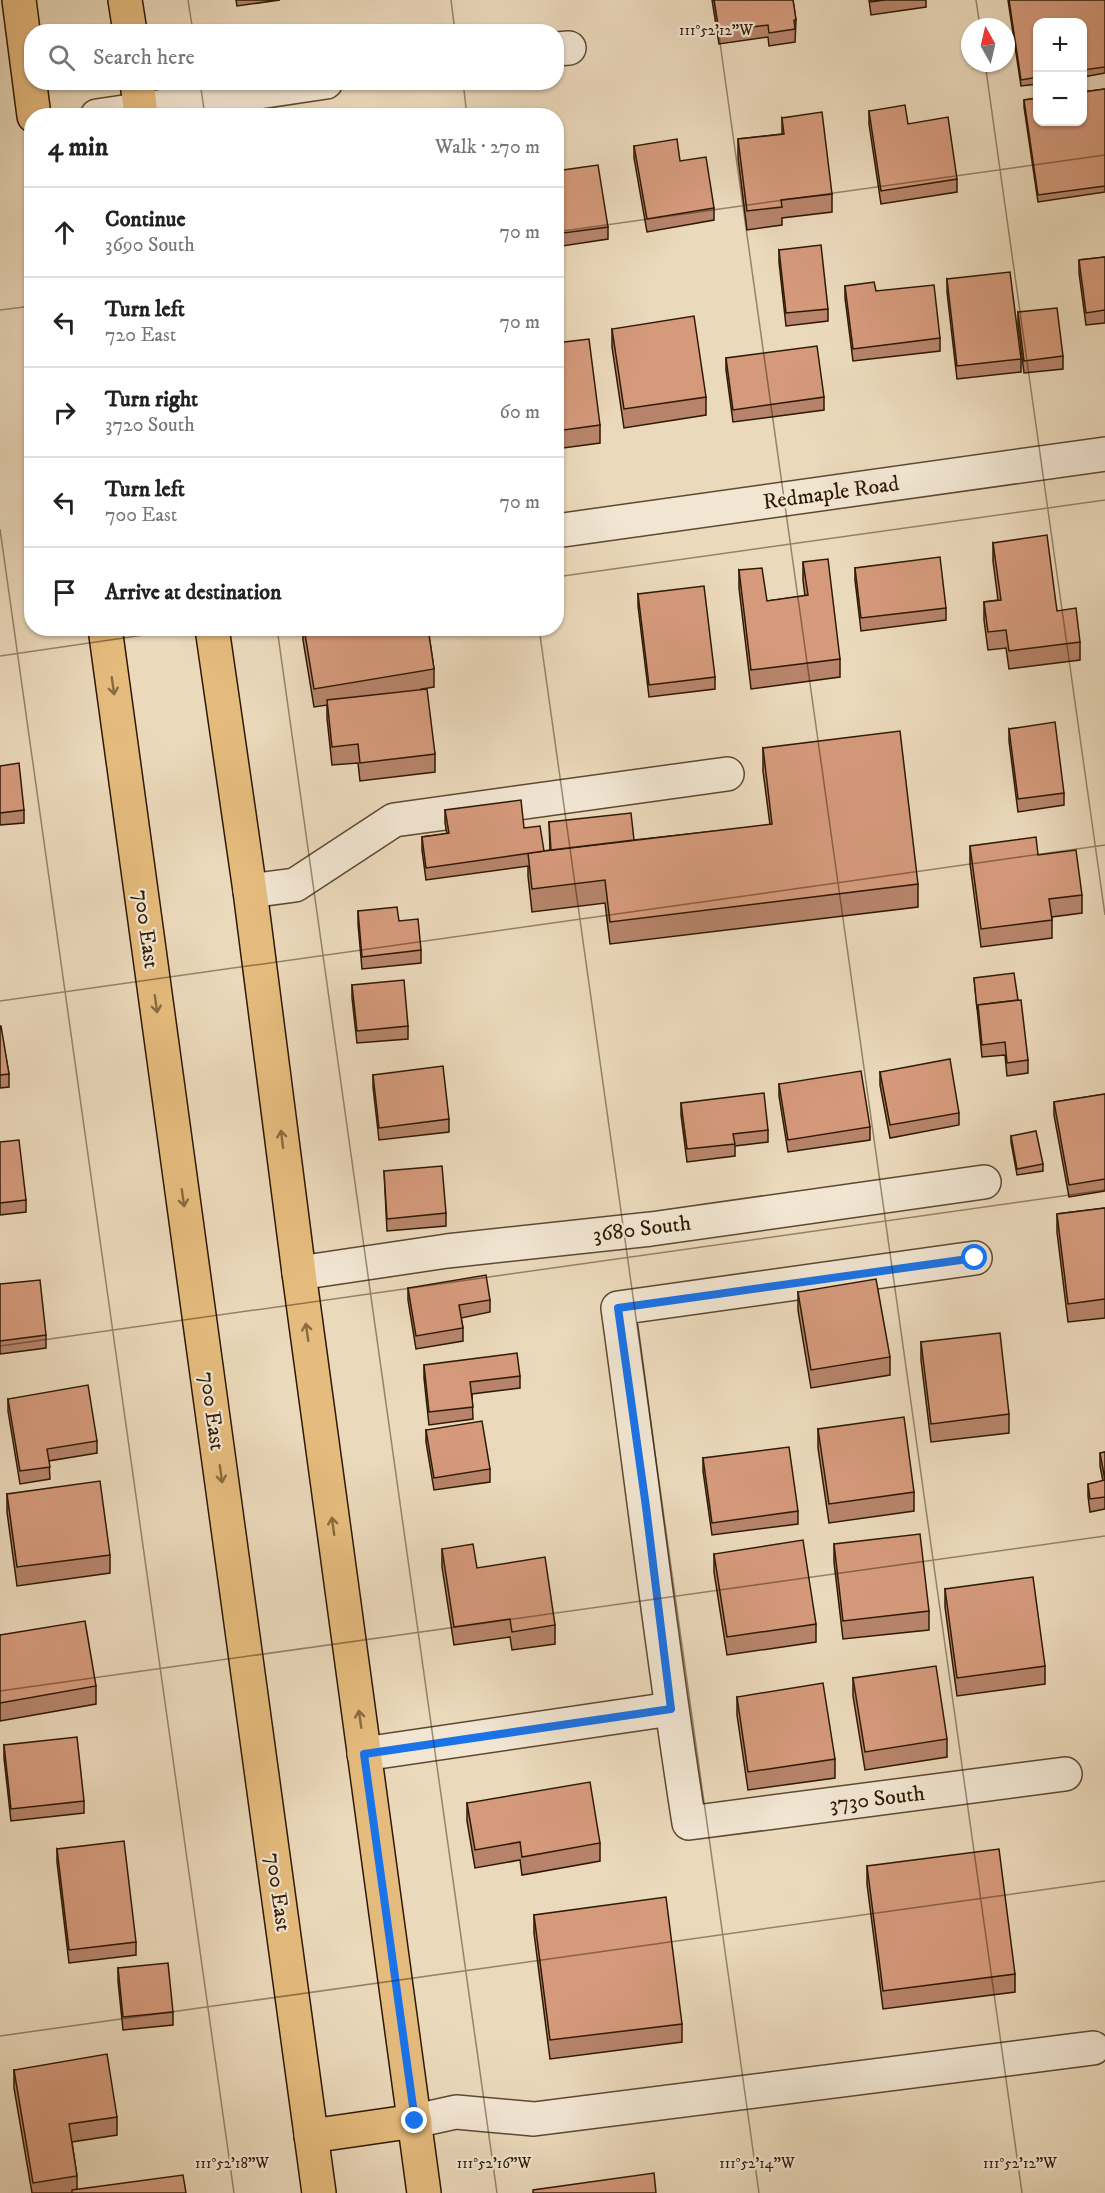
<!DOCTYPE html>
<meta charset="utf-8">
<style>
:root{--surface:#fff;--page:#f6f6f6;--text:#222;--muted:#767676;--line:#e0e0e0}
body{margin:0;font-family:"IM FELL DW Pica",serif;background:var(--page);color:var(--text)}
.controls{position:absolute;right:18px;top:18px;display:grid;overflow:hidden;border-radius:12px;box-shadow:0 2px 4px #0004}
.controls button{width:54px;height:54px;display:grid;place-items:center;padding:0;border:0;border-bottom:2px solid var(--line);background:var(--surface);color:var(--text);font:30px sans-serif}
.compass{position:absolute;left:961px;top:18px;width:54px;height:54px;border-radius:50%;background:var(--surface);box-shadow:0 2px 4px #0004;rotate:352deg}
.stop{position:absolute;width:18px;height:18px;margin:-14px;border:4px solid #1a73e8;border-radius:50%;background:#fff}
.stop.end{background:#1a73e8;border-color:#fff;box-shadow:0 2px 6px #0008}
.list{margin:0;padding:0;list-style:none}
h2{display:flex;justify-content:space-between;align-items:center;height:78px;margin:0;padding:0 24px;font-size:26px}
h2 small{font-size:20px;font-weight:400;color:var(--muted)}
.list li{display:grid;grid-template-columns:39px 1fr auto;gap:18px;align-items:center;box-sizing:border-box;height:90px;padding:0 24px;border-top:2px solid var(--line)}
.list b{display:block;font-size:22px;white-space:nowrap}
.list p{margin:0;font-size:20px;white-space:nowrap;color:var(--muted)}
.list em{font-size:20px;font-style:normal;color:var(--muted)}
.icon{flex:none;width:33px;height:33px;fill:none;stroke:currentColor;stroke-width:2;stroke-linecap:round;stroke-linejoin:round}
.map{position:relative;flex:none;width:1105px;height:2193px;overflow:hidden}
.search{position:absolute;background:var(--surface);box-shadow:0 2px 4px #0004;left:24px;top:24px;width:540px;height:66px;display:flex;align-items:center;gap:15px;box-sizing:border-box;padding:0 21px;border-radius:24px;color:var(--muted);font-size:22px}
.panel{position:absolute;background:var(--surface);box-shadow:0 2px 4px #0004;left:24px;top:108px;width:540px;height:528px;border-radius:24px}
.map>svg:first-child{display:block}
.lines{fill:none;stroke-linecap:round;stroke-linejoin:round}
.minor-casing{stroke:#5d4931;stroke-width:36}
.major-casing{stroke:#2e1903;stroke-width:36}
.minor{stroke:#f2e6d3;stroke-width:33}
.major{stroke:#e6bc7e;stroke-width:33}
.wall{fill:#b7846b;stroke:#2e1903;stroke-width:1.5}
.building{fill:#d59a7c;stroke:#2e1903;stroke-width:1.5}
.oneway{stroke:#8a6a40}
.route{stroke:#1a73e8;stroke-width:8}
.ticks{fill:none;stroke:#2e1903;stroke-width:1.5;stroke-opacity:0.45}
.labels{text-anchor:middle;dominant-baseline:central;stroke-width:4.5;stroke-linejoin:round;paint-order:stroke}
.street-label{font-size:22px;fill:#2e1903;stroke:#f2e6d3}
.ticks-label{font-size:15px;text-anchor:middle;fill:#2e1903;stroke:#f2e6d3;stroke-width:4.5;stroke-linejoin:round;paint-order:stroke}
</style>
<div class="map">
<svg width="1105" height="2193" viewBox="0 0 1105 2193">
<rect width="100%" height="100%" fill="#ebd9bb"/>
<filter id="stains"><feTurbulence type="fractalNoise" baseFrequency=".00333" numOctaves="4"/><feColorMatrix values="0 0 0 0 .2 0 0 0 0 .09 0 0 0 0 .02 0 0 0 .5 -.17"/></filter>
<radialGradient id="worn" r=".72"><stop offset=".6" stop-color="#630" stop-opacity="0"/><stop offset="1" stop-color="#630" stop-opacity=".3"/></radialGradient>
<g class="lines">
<g class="minor-casing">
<g id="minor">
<path d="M556 49 569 48"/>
<path d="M97 116 326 82"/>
<path d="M556 531 1105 454"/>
<path d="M250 891 295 885 394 820 727 774"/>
<path d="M975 1258 618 1308C642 1480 662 1652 689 1823L1065 1774"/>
<path d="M299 1273 447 1251 651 1229 984 1182"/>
<path d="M364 1754 671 1709"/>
<path d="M415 2121 456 2112 534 2119 1093 2048"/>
</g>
</g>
<g class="major-casing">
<g id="major">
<path d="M19 0 34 116"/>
<path d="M125 0 130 32"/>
<path d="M137 82 141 116"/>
<path d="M105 628 319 2193"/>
<path d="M212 628 250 891 299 1273 424 2193"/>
<path d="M311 2136 415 2121"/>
</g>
</g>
<use href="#minor" class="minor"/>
<use href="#major" class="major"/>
</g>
<g class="wall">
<path d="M236 0H280L237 6Z"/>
<path d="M712 0H793L796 20 795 42 769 46 768 37 719 44Z"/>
<path d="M869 0H926V7L871 15Z"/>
<path d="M1008 0H1105V73L1083 77V22H1038V84L1021 86Z"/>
<path d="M1105 89V192L1038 202 1024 107V100Z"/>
<path d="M869 111 908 124 957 179V192L881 204 869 124Z"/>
<path d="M782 118 832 194V212L782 218V225L747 230 738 158V139L782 134Z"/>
<path d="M634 146 680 161 714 208V220L647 232 634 158Z"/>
<path d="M556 171 608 227V239L556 247Z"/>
<path d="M779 250 828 309V321L786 326 779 262Z"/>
<path d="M1105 257V323L1086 325 1079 273V260Z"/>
<path d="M947 279 1021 359V372L957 379 947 292Z"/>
<path d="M845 286 876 291 940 338V351L853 361 845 298Z"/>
<path d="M1018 312 1063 356V369L1024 373 1018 325Z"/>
<path d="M612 329 706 397V415L624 428 612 347Z"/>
<path d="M556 343 600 425V443L556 449Z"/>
<path d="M726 358 824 397V410L733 422 726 370Z"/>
<path d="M993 543 1057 611 1080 642V660L1009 669 1006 648 988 650 984 620V602L998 600 993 561Z"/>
<path d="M803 562 840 659V677L751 689 739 588V570L767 601 805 596 803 580Z"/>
<path d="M855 568 946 608V620L861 631 855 580Z"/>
<path d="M638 594 715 677V689L649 697 638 606Z"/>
<path d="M303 628H428L434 669V687L421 689 435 754V772L360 781 358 763 332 765 327 718V705L314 707 303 640Z"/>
<path d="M1009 729 1064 793V805L1018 812 1009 741Z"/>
<path d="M763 748 918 884V907L610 944 605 903 532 912 528 876V866L426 880 422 850V837L447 834 445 823V810L524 828 544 851 550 850 549 822 634 840 770 825 763 771Z"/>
<path d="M0 766 24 810V823L0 825Z"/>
<path d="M970 846 1038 855 1082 895V913L1052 917V938L981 947 970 864Z"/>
<path d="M358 911 399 921 421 950V963L362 969 358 924Z"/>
<path d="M974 978 1028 1060V1073L1007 1076 1005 1055 982 1057Z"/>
<path d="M352 985 408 1026V1039L357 1043 352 998Z"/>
<path d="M0 1026 9 1074V1087L0 1088Z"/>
<path d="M880 1072 959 1113V1125L890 1138 880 1085Z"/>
<path d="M373 1075 449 1119V1132L379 1140 373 1087Z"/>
<path d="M779 1084 870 1127V1140L788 1152 779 1096Z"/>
<path d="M1105 1094V1191L1069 1197 1054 1115V1102Z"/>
<path d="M681 1103 768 1130V1142L735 1146V1156L687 1162 681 1115Z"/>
<path d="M1011 1136 1043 1164V1171L1017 1175 1011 1142Z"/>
<path d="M0 1142 26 1200V1212L0 1215Z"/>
<path d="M384 1171 446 1213V1226L387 1231Z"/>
<path d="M1105 1208V1318L1068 1322 1057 1232V1214Z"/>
<path d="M0 1284 46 1335V1348L0 1354Z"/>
<path d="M408 1288 490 1300V1312L461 1318 463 1328V1341L416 1349 408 1300Z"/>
<path d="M798 1292 890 1357V1375L811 1388 798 1310Z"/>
<path d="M921 1342 1009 1414V1433L931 1442 921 1360Z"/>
<path d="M424 1365 520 1376V1388L472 1394 473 1419 429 1425 424 1378Z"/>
<path d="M8 1399 97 1441V1453L49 1461 50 1479 20 1484 8 1411Z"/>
<path d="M818 1429 914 1492V1511L829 1523 818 1448Z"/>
<path d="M426 1430 490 1469V1482L434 1490 426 1442Z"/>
<path d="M1105 1452V1509L1090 1512 1088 1496V1484L1103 1481 1100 1466V1453Z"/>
<path d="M703 1458 798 1511V1524L712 1535 703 1471Z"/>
<path d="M7 1494 110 1555V1573L17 1586 7 1512Z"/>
<path d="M834 1544 929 1611V1630L843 1639 834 1562Z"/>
<path d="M442 1549 477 1568 555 1625V1644L512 1650 510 1637 454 1645 442 1567Z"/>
<path d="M714 1554 816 1624V1642L727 1655 714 1572Z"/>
<path d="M945 1589 1045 1666V1684L957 1696 945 1607Z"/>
<path d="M0 1635 96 1686V1704L0 1721Z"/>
<path d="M853 1678 947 1739V1757L865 1770 853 1696Z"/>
<path d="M737 1697 835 1759V1778L748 1790 737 1715Z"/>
<path d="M4 1745 84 1801V1813L11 1821 4 1758Z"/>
<path d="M467 1803 600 1843V1861L522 1875 520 1860 475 1868 467 1821Z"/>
<path d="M57 1849 136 1942V1955L69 1963 57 1862Z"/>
<path d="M867 1866 1015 1974V1992L883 2009 867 1884Z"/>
<path d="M534 1915 682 2024V2042L550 2059 534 1933Z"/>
<path d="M118 1968 173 2012V2025L123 2030 118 1981Z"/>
<path d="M14 2070 117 2117V2135L72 2142 77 2176V2190L186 2193H32L14 2088Z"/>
</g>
<g class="building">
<path d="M714 0H793L796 20H794L795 29 769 33 768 25 719 31Z"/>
<path d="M871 0H885L871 2Z"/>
<path d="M1009 0H1105V67L1083 70V22H1038V77L1021 80Z"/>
<path d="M1105 89V186L1038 195 1024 100 1038 98V122H1083V92Z"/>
<path d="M905 105 908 124 948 117 957 179 881 191 869 111Z"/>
<path d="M822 112 832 194 781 200 782 207 747 211 738 139 784 134 782 118Z"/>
<path d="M677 139 680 161 706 157 714 208 647 219 634 146Z"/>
<path d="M598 165 608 227 556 234V171Z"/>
<path d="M821 245 828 309 786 313 779 250Z"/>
<path d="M1105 257V310L1086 313 1079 260Z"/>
<path d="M1010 272 1021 359 957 366 947 279Z"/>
<path d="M874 282 876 291 934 285 940 338 853 349 845 286Z"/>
<path d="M1057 308 1063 356 1024 361 1018 312Z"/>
<path d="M694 316 706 397 624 409 612 329Z"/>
<path d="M589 339 600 425 556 431V343Z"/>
<path d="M817 346 824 397 733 410 726 358Z"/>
<path d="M1047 535 1057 611 1076 608 1080 642 1009 651 1006 630 988 632 984 602 1001 600 993 543Z"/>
<path d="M940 557 946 608 861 618 855 568Z"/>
<path d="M828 559 840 659 751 670 739 570 762 568 767 601 808 595 803 562Z"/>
<path d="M704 586 715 677 649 685 638 594Z"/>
<path d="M304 628H428L434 669 314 689Z"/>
<path d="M427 689 435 754 360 763 358 744 332 747 327 700Z"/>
<path d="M1055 722 1064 793 1018 799 1009 729Z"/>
<path d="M900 731 918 884 610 922 605 880 532 889 528 853 772 824 763 748Z"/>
<path d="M19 763 24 810 0 813V766Z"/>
<path d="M521 800 524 828 540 826 544 851 426 868 422 837 449 833 445 810Z"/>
<path d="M631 813 634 840 551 850 549 822Z"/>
<path d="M1036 837 1038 855 1076 850 1082 895 1049 899 1052 920 981 929 970 846Z"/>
<path d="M397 907 399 921 418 919 421 950 362 957 358 911Z"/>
<path d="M1014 973 1018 1000 978 1005 977 1009 974 978Z"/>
<path d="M404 980 408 1026 357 1031 352 985Z"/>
<path d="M1021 1000 1028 1060 1007 1063 1005 1042 982 1045 978 1005Z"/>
<path d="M0 1026H1L9 1074 0 1075Z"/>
<path d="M950 1059 959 1113 890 1125 880 1072Z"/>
<path d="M443 1066 449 1119 379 1128 373 1075Z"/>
<path d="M861 1071 870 1127 788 1140 779 1084Z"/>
<path d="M764 1093 768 1130 733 1134 735 1144 687 1149 681 1103Z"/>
<path d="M1105 1094V1179L1069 1185 1054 1102Z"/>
<path d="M1036 1131 1043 1164 1017 1169 1011 1136Z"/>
<path d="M19 1140 26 1200 0 1203V1142Z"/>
<path d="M442 1166 446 1213 387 1219 384 1171Z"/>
<path d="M1105 1208V1299L1068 1304 1057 1214Z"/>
<path d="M486 1275 490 1300 459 1305 463 1328 416 1336 408 1288Z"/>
<path d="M876 1279 890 1357 811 1370 798 1292Z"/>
<path d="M40 1280 46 1335 0 1341V1284Z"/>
<path d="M1000 1333 1009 1414 931 1424 921 1342Z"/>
<path d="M517 1353 520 1376 470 1382 473 1407 429 1412 424 1365Z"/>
<path d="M88 1385 97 1441 47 1449 50 1467 20 1471 8 1399Z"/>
<path d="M904 1417 914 1492 829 1504 818 1429Z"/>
<path d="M482 1421 490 1469 434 1478 426 1430Z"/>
<path d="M789 1447 798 1511 712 1523 703 1458Z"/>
<path d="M1105 1452V1480L1100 1453Z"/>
<path d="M1105 1480V1497L1090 1499 1088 1484Z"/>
<path d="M100 1481 110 1555 17 1567 7 1494Z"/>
<path d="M920 1534 929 1611 843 1621 834 1544Z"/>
<path d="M803 1540 816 1624 727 1637 714 1554Z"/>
<path d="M473 1544 477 1568 545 1557 555 1625 512 1632 510 1619 454 1627 442 1549Z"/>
<path d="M1033 1577 1045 1666 957 1678 945 1589Z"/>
<path d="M85 1621 96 1686 0 1703V1635Z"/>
<path d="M936 1666 947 1739 865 1752 853 1678Z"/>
<path d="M823 1683 835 1759 748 1772 737 1697Z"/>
<path d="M77 1737 84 1801 11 1809 4 1745Z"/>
<path d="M590 1782 600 1843 522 1857 520 1842 475 1850 467 1803Z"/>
<path d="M124 1841 136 1942 69 1950 57 1849Z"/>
<path d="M999 1849 1015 1974 883 1991 867 1866Z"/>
<path d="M666 1897 682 2024 550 2040 534 1915Z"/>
<path d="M168 1963 173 2012 123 2017 118 1968Z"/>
<path d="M107 2054 117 2117 69 2124 77 2176 33 2183 14 2070Z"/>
<path d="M654 2173 656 2193H533V2190Z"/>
<path d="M183 2175 186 2193H72V2190Z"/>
</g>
<defs><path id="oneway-shaft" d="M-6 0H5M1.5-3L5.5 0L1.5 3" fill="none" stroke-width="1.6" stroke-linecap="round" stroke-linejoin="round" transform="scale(1.5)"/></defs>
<g class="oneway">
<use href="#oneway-shaft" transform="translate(113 686) rotate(82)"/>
<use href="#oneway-shaft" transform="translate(156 1004) rotate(82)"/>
<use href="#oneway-shaft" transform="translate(282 1139) rotate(-97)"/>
<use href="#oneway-shaft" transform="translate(183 1198) rotate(82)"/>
<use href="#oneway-shaft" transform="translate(307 1332) rotate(-98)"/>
<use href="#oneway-shaft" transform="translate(221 1474) rotate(82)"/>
<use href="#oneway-shaft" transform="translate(333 1526) rotate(-98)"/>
<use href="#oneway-shaft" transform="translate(360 1719) rotate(-98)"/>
</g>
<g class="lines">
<path class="route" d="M415 2121 364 1754 671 1709 646 1507 618 1308 975 1258"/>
</g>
<path class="ticks" d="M188 0 193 32M451 0 455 32M714 0 1022 2193M976 0 980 27M985 63 1105 915M200 82 205 116M463 82 467 116M556 232 1105 155M0 310 32 306M0 529 234 2193M556 577 1105 500M277 628 497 2193M539 628 759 2193M0 656 192 628M0 1001 1105 845M0 1346 1105 1190M0 1691 1105 1536M0 2036 1105 1881"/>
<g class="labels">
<g class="street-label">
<text transform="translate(831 493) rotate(-8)">Redmaple Road</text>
<text transform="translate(146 929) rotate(82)">700 East</text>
<text transform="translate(642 1229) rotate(-7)">3680 South</text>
<text transform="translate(212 1411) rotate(82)">700 East</text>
<text transform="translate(877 1799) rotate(-7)">3730 South</text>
<text transform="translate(278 1892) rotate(82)">700 East</text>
</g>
</g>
<g class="ticks-label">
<text x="716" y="35">111°52'12"W</text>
<text x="232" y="2168">111°52'18"W</text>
<text x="494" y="2168">111°52'16"W</text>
<text x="757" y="2168">111°52'14"W</text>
<text x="1020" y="2168">111°52'12"W</text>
</g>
<rect width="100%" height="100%" filter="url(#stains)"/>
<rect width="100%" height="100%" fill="url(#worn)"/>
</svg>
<div class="controls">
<button>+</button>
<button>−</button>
</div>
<svg class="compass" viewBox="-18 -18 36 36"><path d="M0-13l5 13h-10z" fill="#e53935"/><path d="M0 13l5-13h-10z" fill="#767676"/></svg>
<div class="stop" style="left:975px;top:1258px"></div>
<div class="stop end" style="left:415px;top:2121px"></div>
<div class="search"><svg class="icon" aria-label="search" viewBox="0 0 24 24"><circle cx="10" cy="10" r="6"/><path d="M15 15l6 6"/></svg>Search here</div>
<section class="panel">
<h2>4 min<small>Walk · 270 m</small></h2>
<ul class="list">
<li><svg class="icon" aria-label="ahead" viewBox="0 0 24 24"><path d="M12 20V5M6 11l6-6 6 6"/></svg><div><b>Continue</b><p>3690 South</p></div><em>70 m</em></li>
<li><svg class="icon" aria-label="left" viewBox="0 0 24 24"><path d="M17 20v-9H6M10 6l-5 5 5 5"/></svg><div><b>Turn left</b><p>720 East</p></div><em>70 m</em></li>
<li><svg class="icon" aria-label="right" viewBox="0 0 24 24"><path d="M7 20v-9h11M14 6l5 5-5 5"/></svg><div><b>Turn right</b><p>3720 South</p></div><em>60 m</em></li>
<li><svg class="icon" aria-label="left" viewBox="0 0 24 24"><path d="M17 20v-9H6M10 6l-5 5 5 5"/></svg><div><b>Turn left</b><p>700 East</p></div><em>70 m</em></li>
<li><svg class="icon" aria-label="arrive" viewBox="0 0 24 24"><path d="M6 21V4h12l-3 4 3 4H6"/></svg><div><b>Arrive at destination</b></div></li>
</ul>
</section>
</div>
